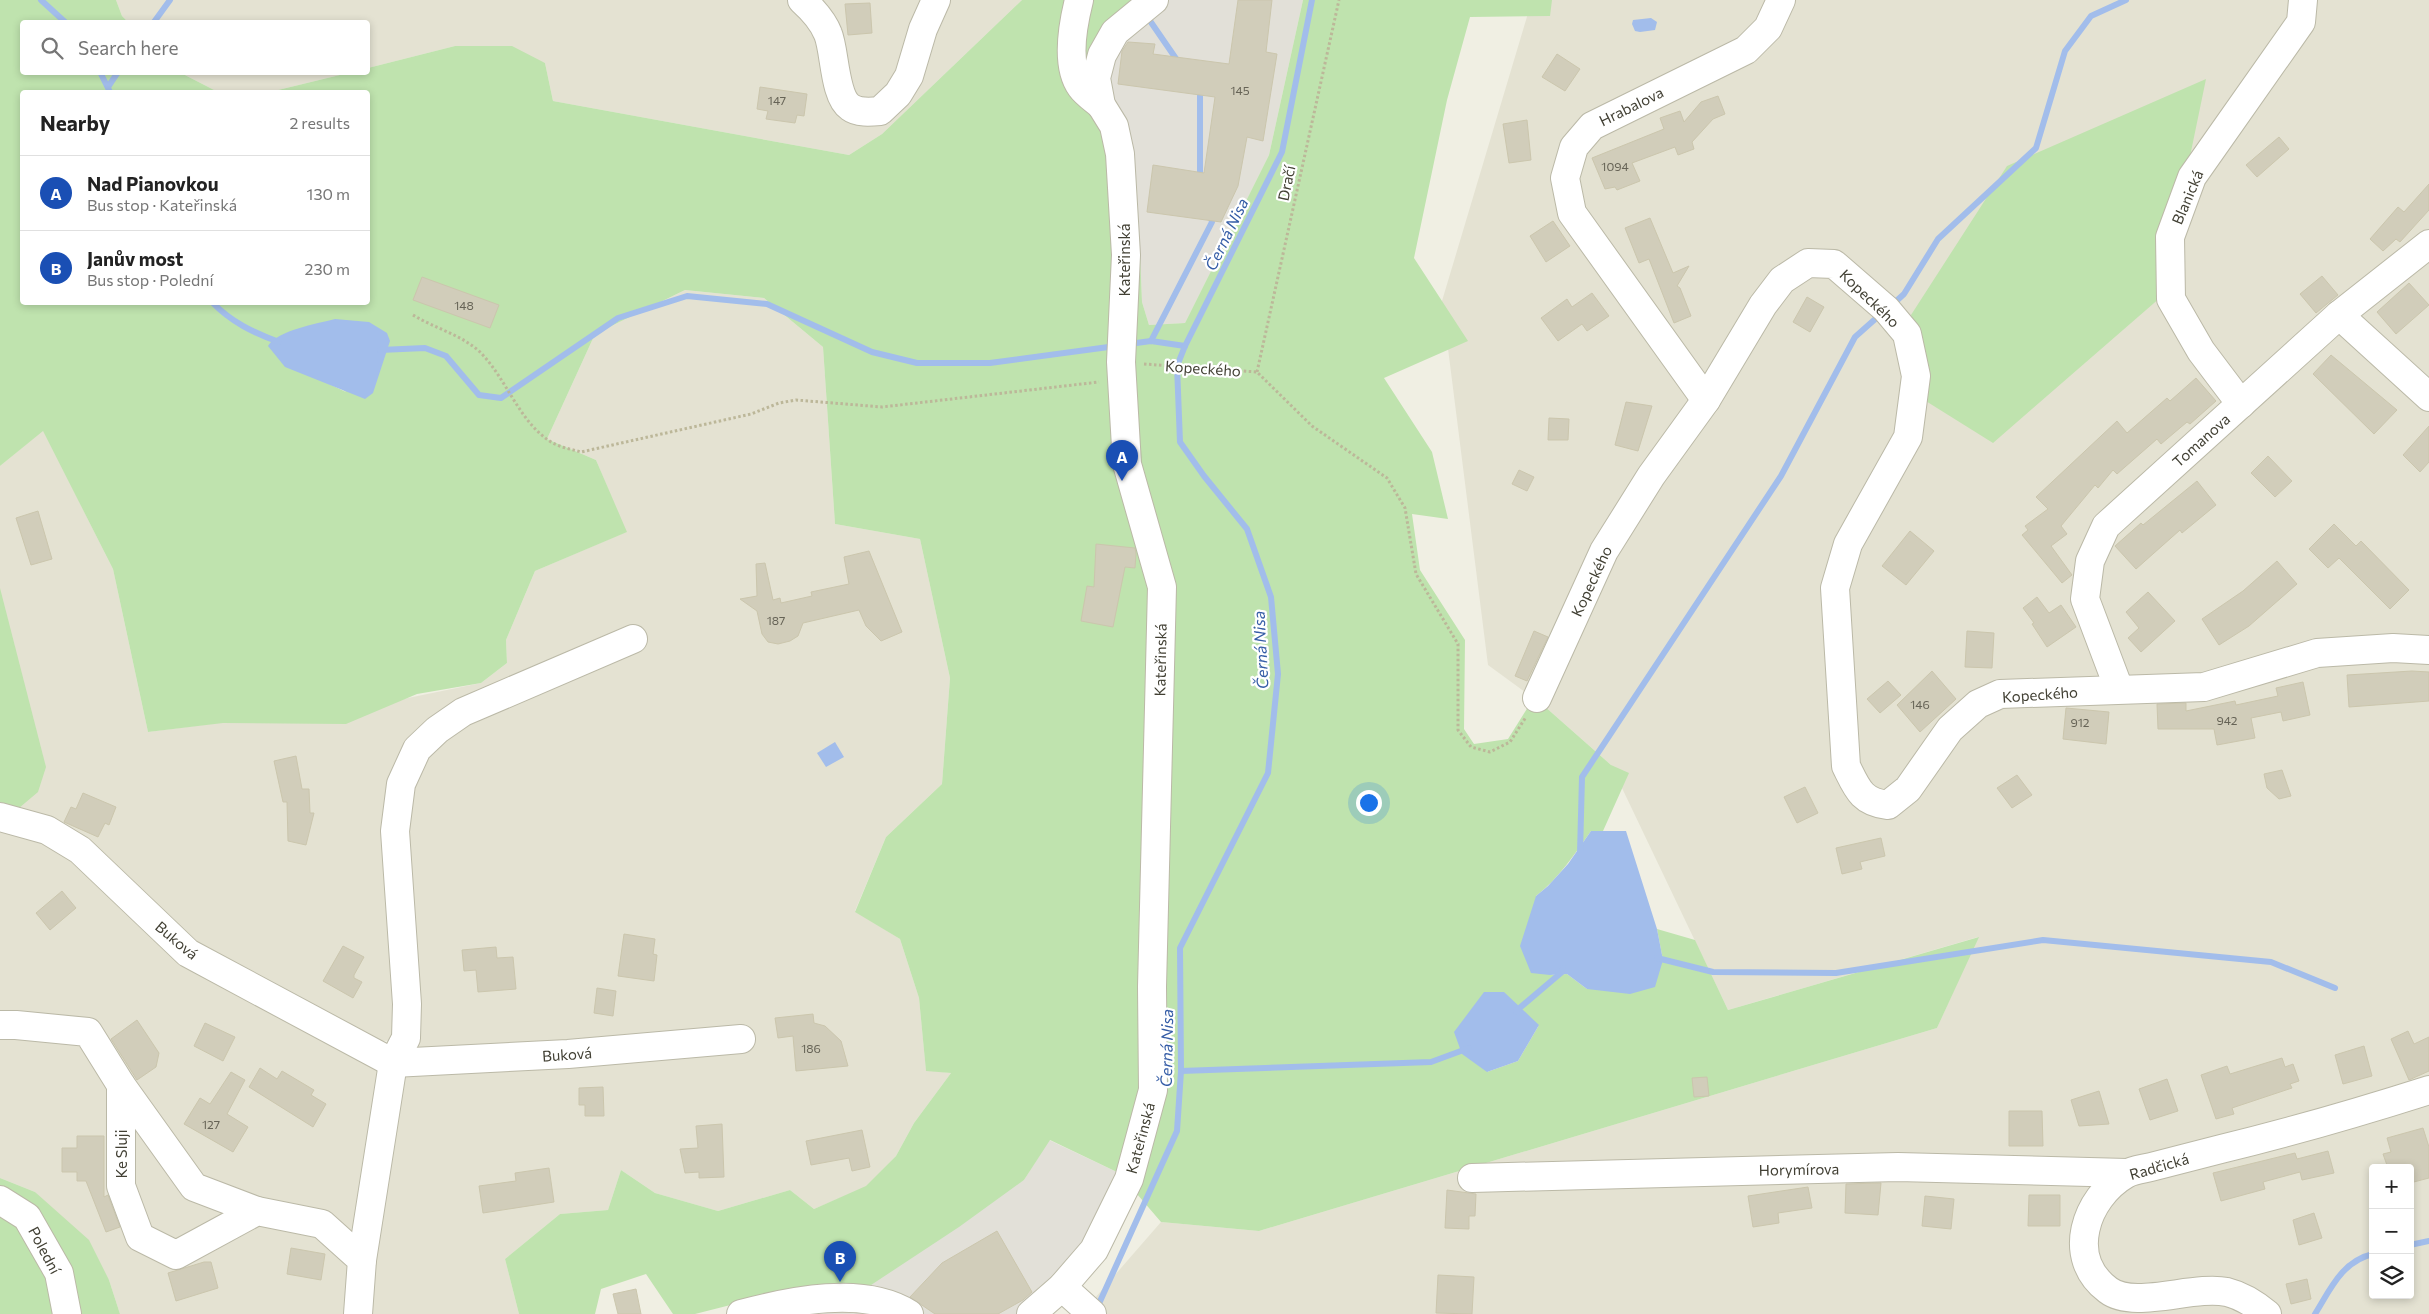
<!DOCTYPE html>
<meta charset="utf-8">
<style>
:root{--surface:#fff;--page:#f6f6f6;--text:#222;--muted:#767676;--line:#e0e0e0;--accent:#1a73e8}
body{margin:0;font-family:Commissioner,sans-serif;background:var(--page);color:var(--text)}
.controls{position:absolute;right:15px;bottom:15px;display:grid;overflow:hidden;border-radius:5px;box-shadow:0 2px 8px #0003}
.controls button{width:45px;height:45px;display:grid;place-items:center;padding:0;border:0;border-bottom:1px solid var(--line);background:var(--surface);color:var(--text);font:25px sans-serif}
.you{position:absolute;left:1368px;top:802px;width:18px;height:18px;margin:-12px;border:4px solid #fff;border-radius:50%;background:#1a73e8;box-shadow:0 0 0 8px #1a73e833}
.badge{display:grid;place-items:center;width:32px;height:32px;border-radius:50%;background:var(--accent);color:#fff;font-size:16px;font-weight:700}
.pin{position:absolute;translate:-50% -41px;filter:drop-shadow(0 1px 2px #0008)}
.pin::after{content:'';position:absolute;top:26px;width:18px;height:15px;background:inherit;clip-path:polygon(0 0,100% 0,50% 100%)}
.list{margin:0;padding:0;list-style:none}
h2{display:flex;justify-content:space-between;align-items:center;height:65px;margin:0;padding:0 20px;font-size:21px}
h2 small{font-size:16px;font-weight:400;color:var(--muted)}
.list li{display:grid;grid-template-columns:32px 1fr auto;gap:15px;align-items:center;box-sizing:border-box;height:75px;padding:0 20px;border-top:1px solid var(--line)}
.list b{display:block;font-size:19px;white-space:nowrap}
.list p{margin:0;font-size:16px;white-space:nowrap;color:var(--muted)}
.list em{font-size:16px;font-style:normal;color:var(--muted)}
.icon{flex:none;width:28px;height:28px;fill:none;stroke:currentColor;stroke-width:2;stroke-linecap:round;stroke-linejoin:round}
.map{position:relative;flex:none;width:2429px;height:1314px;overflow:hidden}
.search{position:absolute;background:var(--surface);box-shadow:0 2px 8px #0003;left:20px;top:20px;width:350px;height:55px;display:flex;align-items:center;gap:12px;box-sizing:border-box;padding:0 18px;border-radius:5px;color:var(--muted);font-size:19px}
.panel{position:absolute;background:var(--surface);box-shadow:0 2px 8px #0003;left:20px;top:90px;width:350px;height:215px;border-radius:5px}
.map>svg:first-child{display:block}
.residential{fill:#e4e2d2;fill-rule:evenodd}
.industrial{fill:#e2e0d8}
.green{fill:#bfe3ae;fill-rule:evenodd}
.water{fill:#a2bdeb}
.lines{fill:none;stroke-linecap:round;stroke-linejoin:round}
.stream{stroke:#a2bdeb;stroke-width:6}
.building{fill:#d1cdba;stroke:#cbc6ad}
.minor-casing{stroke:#bbb9a7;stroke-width:30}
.path{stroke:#bcb799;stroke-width:3;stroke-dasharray:2.5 2.5;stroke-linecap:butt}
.minor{stroke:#fff;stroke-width:28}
.labels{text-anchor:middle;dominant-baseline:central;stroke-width:4.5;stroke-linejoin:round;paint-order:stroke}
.number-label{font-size:12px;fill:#666356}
.street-label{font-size:15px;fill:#424034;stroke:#fff}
.water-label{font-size:16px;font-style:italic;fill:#355da6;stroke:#fff}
</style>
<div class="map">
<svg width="2429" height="1314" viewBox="0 0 2429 1314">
<rect width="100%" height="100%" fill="#f0efe3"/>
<g class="residential">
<path d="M116 0H1022L882 134 849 155 553 101 545 63 455 46 368 68V22H128L122 16Z"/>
<path d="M1532 0H2429V1314H1081L1161 1222 1259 1231 1937 1028 1978 937 1728 1010 1611 765 1543 705 1488 665 1442 301ZM2373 1168H2410V1295H2373Z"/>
<path d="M181 73H348L274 91H216Z"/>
<path d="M685 290 764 298 823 347 835 524 920 539 950 678 942 784 886 837 855 911 900 939 919 998 926 1070 951 1073 914 1123 896 1156 866 1187 814 1209 790 1190 718 1211 655 1193 621 1170 608 1210 560 1214 505 1259 519 1314H365L393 1087 418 1040 376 1041 254 984 0 806V466L43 430 113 569 148 732 403 699 481 683 507 663 506 640 535 571 626 532 596 460 547 439 595 334Z"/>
<path d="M0 824 47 835 126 901 374 1060 384 1075 348 1314H120L109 1280 35 1192 0 1178Z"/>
</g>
<g class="industrial">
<path d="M1157 0H1303L1269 155 1185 323 1149 325 1142 302 1140 252 1131 160 1115 102 1108 63Z"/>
<path d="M1049 1140 1119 1173 1069 1270 1017 1314H783L1024 1180Z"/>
</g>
<g class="green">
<path d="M0 0H116L122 16 128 22H22V72L181 73 216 91H274L348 73 368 72V68L455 46H512L545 63 553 101 849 155 882 134 1022 0H1157L1108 63 1115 102 1131 160 1140 252 1142 302 1149 325 1185 323 1269 155 1303 0H1552L1550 16 1470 17 1447 100 1414 258 1468 341 1384 378 1432 452 1448 519 1412 514 1420 570 1465 640 1464 729 1474 744 1508 739 1538 691 1543 705 1611 765 1629 773 1603 831H1591C1574 855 1559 878 1536 896L1550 975 1567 974 1587 989 1663 960 1657 929 1695 940 1728 1010 1979 937 1937 1028 1259 1231 1161 1222 1119 1173 1050 1140 1024 1180 959 1227 868 1287 778 1293 695 1314H673L646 1274 601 1289 595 1314H519L505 1259 560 1214 608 1210 621 1170 655 1193 718 1211 790 1190 814 1209 866 1186 896 1156 914 1123 951 1073 926 1071 919 998 900 939 855 912 886 837 942 784 950 678 920 539 835 524 823 347 764 298 685 290 595 334 547 439 596 460 627 532 535 571 506 640 507 663 481 683 417 694 346 724 223 723 148 732 113 569 43 431 0 466ZM22 92H368V302H22ZM273 339 346 392 325 382ZM1539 1025 1518 1061 1487 1072Z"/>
<path d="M2206 79 2161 297 1993 443 1921 398 1924 356 1911 315 2007 166Z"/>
<path d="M0 588 46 767 38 792 19 808 0 802Z"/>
<path d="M0 1178 35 1192 89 1240 109 1280 120 1314H0Z"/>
</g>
<g class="water">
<path d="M1651 18 1657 22 1655 30 1640 32 1635 31 1632 24 1633 20Z"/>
<path d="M335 319 369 322 387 333 390 341 373 393 365 399 285 367 268 346C278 330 316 324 335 319Z"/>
<path d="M835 742 844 757 826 767 817 753Z"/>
<path d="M1591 831H1626L1657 929 1663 960 1655 987 1630 994 1587 989 1567 974 1550 975 1531 973 1520 946 1536 896 1548 886 1568 864Z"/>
<path d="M1484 992H1504L1539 1025 1518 1061 1487 1072 1462 1054 1454 1032Z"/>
</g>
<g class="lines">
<g class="stream">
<path d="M41 0 65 22"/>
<path d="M1146 15 1179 63"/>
<path d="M154 22 170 0"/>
<path d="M100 72 110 92"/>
<path d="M108 87 118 72"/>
<path d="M1197 89 1200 93V181"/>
<path d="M212 302C231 322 254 333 279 342"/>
<path d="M1892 305 1904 294 1938 239 2036 148 2065 51 2091 16 2126 0"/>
<path d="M1151 341 1212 222 1210 214"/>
<path d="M1129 344 1151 341 1185 346"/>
<path d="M380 350 425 348 446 356 479 395 501 398 618 318 687 296 767 304 872 352 917 363H990L1116 346"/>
<path d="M1580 853 1582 777 1781 476 1855 337 1882 313"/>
<path d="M1657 958 1713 972 1836 973 2043 940 2271 962 2335 988"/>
<path d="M1516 1011 1562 972 1563 968"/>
<path d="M1181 1071 1431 1062 1469 1048"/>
<path d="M2410 1245 2429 1241"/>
<path d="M1097 1308 1177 1131 1181 1071 1180 948 1268 773 1278 674 1271 597 1247 529 1204 476 1180 442 1177 366 1185 346 1282 152 1312 0"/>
<path d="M2315 1314C2330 1290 2342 1261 2373 1254"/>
</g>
</g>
<g class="building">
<path d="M1238 0H1272L1266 52 1277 54 1263 141 1247 137 1238 186 1221 222 1147 212 1153 165 1204 173 1215 97 1118 84 1122 51 1128 42 1155 44 1153 54 1229 64Z"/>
<path d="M870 3 872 33 848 35 845 4Z"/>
<path d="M1557 54 1580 69 1565 91 1542 77Z"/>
<path d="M760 87 807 94 804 116 797 115 795 123 766 119 768 111 757 109Z"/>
<path d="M1718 96 1725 114 1713 119 1692 142 1694 149 1678 155 1675 147 1632 163 1640 181 1617 190 1615 187 1605 189 1592 158 1664 129 1660 118 1680 111 1684 122 1701 102Z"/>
<path d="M1527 120 1531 160 1509 163 1503 124Z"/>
<path d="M2279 137 2289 149 2257 177 2246 165Z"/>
<path d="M2429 184V210L2400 242 2396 239 2383 251 2370 239 2398 207 2404 212Z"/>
<path d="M1650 218 1673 273 1689 266 1677 286 1680 288 1691 316 1674 323 1649 259 1639 263 1625 228Z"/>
<path d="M1553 221 1570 246 1546 262 1530 236Z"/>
<path d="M2322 276 2338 295 2316 313 2300 294Z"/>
<path d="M422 277 499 305 490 328 413 300Z"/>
<path d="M2409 283 2429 305 2396 334 2377 312Z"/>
<path d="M1592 293 1609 316 1587 331 1582 324 1558 341 1541 318 1567 299 1572 307Z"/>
<path d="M1807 297 1824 307 1810 332 1793 322Z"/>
<path d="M2331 355 2397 410 2374 434 2313 374Z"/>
<path d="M2196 378 2216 401 2190 424 2187 422 2161 444 2157 439 2117 474 2113 470 2098 488 2095 485 2061 526 2067 534 2051 546 2072 575 2062 583 2022 535 2028 530 2025 526 2048 509 2036 497 2117 421 2127 433 2167 398 2170 401Z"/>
<path d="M1626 402 1652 406 1638 451 1615 445Z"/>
<path d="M1549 418 1569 419 1568 440H1548Z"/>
<path d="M2429 426V462L2420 472 2403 455Z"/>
<path d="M2268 456 2292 481 2275 497 2251 473Z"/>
<path d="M1519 470 1534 477 1527 491 1512 484Z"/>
<path d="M2197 481 2216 505 2182 533 2180 530 2136 569 2115 546 2141 523 2143 525Z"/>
<path d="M38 511 52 559 31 565 16 518Z"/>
<path d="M2334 524 2356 546 2361 541 2409 590 2390 609 2339 558 2328 568 2309 549Z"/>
<path d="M1910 531 1934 551 1906 585 1882 566Z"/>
<path d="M1096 544 1135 548 1136 554 1135 568 1125 567 1113 627 1081 621 1087 586 1094 587Z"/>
<path d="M869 551 902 632 881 641 866 626 859 610 803 623 798 636 790 641 778 644 768 642 762 634 757 611 740 599 757 596 756 564 765 563 773 600 780 598 781 603 812 596 811 592 849 584 844 557Z"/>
<path d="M2277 561 2297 584 2249 626 2219 645 2202 619 2243 591Z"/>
<path d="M2148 592 2175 621 2141 652 2128 638 2139 628 2126 612Z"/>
<path d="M2037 597 2049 613 2061 605 2076 627 2047 647 2032 624 2034 623 2023 608Z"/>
<path d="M1534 631 1548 637 1527 681 1515 676Z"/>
<path d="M1967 631 1994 633 1992 668 1965 667Z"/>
<path d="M1932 671 1956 699 1920 732 1897 705Z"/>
<path d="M2412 671 2429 672V701L2349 707 2347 675Z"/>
<path d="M1888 681 1901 695 1880 713 1867 699Z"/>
<path d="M2303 682 2310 715 2283 721 2281 712 2251 718 2255 738 2217 745 2214 729H2158L2157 704 2186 703V711L2235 701 2236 705 2278 696 2276 688Z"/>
<path d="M2066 708 2109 712 2106 744 2063 739Z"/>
<path d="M296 756 302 789H309L310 813H314L306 845 288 841 287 802H283L274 761Z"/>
<path d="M2282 770 2291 796 2279 799 2267 788 2264 774Z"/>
<path d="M2017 775 2032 795 2012 808 1997 788Z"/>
<path d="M1805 787 1818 813 1797 823 1784 797Z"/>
<path d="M83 793 116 807 109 825 105 823 98 837 64 822 71 807 76 809Z"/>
<path d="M1881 838 1885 856 1860 862 1862 869 1842 874 1836 848Z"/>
<path d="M62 891 76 908 50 930 36 913Z"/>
<path d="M624 934 655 939 653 954 657 955 654 981 618 976Z"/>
<path d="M343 946 364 957 354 975V978L362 982 353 998 323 981Z"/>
<path d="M496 947 497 958 513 957 516 989 478 992 476 970 464 971 462 950Z"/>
<path d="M597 988 616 991 613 1016 594 1013Z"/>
<path d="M813 1014 814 1023 825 1026 841 1041 848 1066 796 1071 793 1036 778 1038 775 1018Z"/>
<path d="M137 1020 159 1053 156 1067 137 1080 111 1039Z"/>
<path d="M205 1023 235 1037 223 1061 194 1046Z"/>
<path d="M2408 1031 2414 1044 2429 1037V1071L2409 1080 2391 1039Z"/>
<path d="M2364 1046 2372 1076 2343 1084 2335 1055Z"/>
<path d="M2282 1058 2285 1067 2293 1064 2299 1081 2290 1084 2292 1088 2232 1108 2234 1114 2216 1119 2201 1075 2227 1066 2230 1074Z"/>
<path d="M260 1068 277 1079 282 1071 314 1090 311 1095 326 1104 313 1127 249 1087Z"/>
<path d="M231 1072 245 1080 227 1114 248 1127 233 1152 184 1124 200 1098 210 1104Z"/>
<path d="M1707 1077 1709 1096 1694 1097 1692 1078Z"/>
<path d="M2167 1079 2178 1111 2150 1120 2139 1089Z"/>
<path d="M603 1087 604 1116H585V1105H579V1088Z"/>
<path d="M2099 1091 2109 1124 2079 1126 2071 1100Z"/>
<path d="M2009 1111H2042L2043 1146H2009Z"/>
<path d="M722 1124 724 1177 699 1178V1172L685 1173 680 1149 698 1148 696 1126Z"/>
<path d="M2423 1128 2429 1147V1178L2410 1183V1168H2388L2383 1154 2391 1152 2387 1138Z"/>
<path d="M862 1130 870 1167 852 1171 849 1158 811 1165 806 1141Z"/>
<path d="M77 1136H104V1197L108 1195 120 1227 106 1232 86 1181H77V1172H62V1148H77Z"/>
<path d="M2328 1151 2334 1173 2302 1180 2300 1172 2263 1182 2265 1189 2221 1201 2213 1173 2295 1153 2297 1159Z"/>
<path d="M549 1168 554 1202 483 1213 479 1186 516 1181 515 1173Z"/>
<path d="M1878 1183H1881L1878 1215 1845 1213 1846 1184Z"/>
<path d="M1808 1187 1812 1208 1778 1213 1779 1223 1753 1227 1748 1196Z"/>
<path d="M1447 1190 1476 1194 1475 1216H1469V1229L1445 1228Z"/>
<path d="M2029 1195H2060V1226H2028Z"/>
<path d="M1925 1196 1954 1199 1951 1229 1922 1226Z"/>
<path d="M2314 1213 2322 1238 2299 1245 2293 1220Z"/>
<path d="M997 1231 1032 1292 1023 1300 998 1314H935L910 1297 942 1263Z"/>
<path d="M291 1248 325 1254 321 1280 287 1274Z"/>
<path d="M204 1262H211L218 1288 176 1301 168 1273Z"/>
<path d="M1438 1275 1474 1277 1472 1314 1436 1313Z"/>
<path d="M2307 1279 2311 1299 2291 1304 2286 1284Z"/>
<path d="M636 1289 641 1314H618L613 1294Z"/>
</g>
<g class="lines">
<g class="minor-casing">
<g id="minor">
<path d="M802 0C812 9 823 21 828 34 835 51 834 96 850 107 858 113 870 112 880 111L898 94 909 76 923 29 936 0"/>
<path d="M1079 0C1073 24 1065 65 1081 87 1086 94 1094 99 1101 105"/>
<path d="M2339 315 2429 397"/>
<path d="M1706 400 1572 213 1565 178 1574 147 1592 126 1746 50 1768 28 1781 0"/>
<path d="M2241 404 2201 351 2171 299 2170 237 2192 177 2301 22 2303 0"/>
<path d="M2119 689 2085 599 2090 561 2106 526 2339 315 2429 244"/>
<path d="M1537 698 1604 551 1651 476 1706 400 1763 305 1782 280 1808 263 1834 264 1886 309 1907 334 1916 376 1908 437 1848 544 1835 588 1846 766C1857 788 1861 802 1888 805L1908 789 1950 729 1978 704 2000 694 2204 687 2317 653 2393 648 2429 650"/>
<path d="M0 817 47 830 80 850 188 953 393 1063 568 1054 741 1039"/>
<path d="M0 1025H16L88 1032 121 1085V1186L140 1237 176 1255 257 1211 322 1224 362 1260 358 1314"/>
<path d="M121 1085 194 1187 257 1211"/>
<path d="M1472 1178 1898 1167 2127 1173"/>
<path d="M0 1200 27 1217 59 1273 67 1314"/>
<path d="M362 1260 393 1063 406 1038 407 1004 395 831 401 784 417 749 437 730 463 712 633 639"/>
<path d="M1062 1287 1092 1314"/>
<path d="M741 1314C790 1301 864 1285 909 1314"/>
<path d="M1031 1314 1062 1287 1094 1250 1129 1179 1153 1090 1152 987 1162 587 1127 464 1121 362 1126 255 1120 154 1114 126 1101 105 1096 78 1102 55 1115 32 1154 0"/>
<path d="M2267 1314C2255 1304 2243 1296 2227 1292 2193 1285 2134 1310 2108 1290 2065 1258 2085 1198 2126 1174 2133 1170 2143 1169 2151 1167 2174 1161 2198 1155 2221 1149 2291 1132 2360 1112 2429 1090"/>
</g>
</g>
<g class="path">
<path d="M413 315C434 328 462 335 480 352 506 378 518 419 548 440 558 447 570 449 581 452L751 414 779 403 796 400 882 407 1099 382"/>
<path d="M1144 364 1257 372 1312 426 1387 478 1405 508 1416 574 1458 644V730L1471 747 1490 752 1510 742 1526 717"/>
<path d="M1257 372 1339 0"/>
</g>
<use href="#minor" class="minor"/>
</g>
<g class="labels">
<g class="number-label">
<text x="1240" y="90">145</text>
<text x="777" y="100">147</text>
<text x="1615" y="166">1094</text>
<text x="464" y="305">148</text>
<text x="776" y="620">187</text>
<text x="1920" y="704">146</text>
<text x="2227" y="720">942</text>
<text x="2080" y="722">912</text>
<text x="811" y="1048">186</text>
<text x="211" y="1124">127</text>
</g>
<g class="street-label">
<text transform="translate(1631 106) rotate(-26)">Hrabalova</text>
<text transform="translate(1286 183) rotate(-78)">Dračí</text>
<text transform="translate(2187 197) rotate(-67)">Blanická</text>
<text transform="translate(1124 260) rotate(-90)">Kateřinská</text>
<text transform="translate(1870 298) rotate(44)">Kopeckého</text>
<text transform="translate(1203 368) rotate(4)">Kopeckého</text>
<text transform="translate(2201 440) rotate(-42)">Tomanova</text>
<text transform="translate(1591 581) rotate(-65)">Kopeckého</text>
<text transform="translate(1160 660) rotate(-89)">Kateřinská</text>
<text transform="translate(2040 694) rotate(-4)">Kopeckého</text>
<text transform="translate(177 940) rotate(40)">Buková</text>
<text transform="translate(567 1054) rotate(-4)">Buková</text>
<text transform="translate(1140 1138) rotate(-75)">Kateřinská</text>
<text transform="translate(121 1154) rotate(-90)">Ke Sluji</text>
<text transform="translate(2159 1166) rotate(-16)">Radčická</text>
<text transform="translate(1799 1169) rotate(-1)">Horymírova</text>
<text transform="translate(45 1250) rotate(62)">Polední</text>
</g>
<g class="water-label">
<text transform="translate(1226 234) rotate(-64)">Černá Nisa</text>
<text transform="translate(1260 650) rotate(-93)">Černá Nisa</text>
<text transform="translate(1166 1048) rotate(-89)">Černá Nisa</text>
</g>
</g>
</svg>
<div class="controls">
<button>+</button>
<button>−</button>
<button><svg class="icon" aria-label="layers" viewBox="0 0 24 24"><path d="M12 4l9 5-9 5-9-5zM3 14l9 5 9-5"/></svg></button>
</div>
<div class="you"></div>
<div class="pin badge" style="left:1122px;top:481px;background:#1a4fb4">A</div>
<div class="pin badge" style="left:840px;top:1282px;background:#1a4fb4">B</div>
<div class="search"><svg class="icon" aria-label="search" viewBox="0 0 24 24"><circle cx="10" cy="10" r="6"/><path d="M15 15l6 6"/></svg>Search here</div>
<section class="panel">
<h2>Nearby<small>2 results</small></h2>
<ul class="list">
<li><span class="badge" style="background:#1a4fb4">A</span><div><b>Nad Pianovkou</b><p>Bus stop · Kateřinská</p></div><em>130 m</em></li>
<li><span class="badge" style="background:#1a4fb4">B</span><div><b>Janův most</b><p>Bus stop · Polední</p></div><em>230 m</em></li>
</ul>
</section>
</div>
